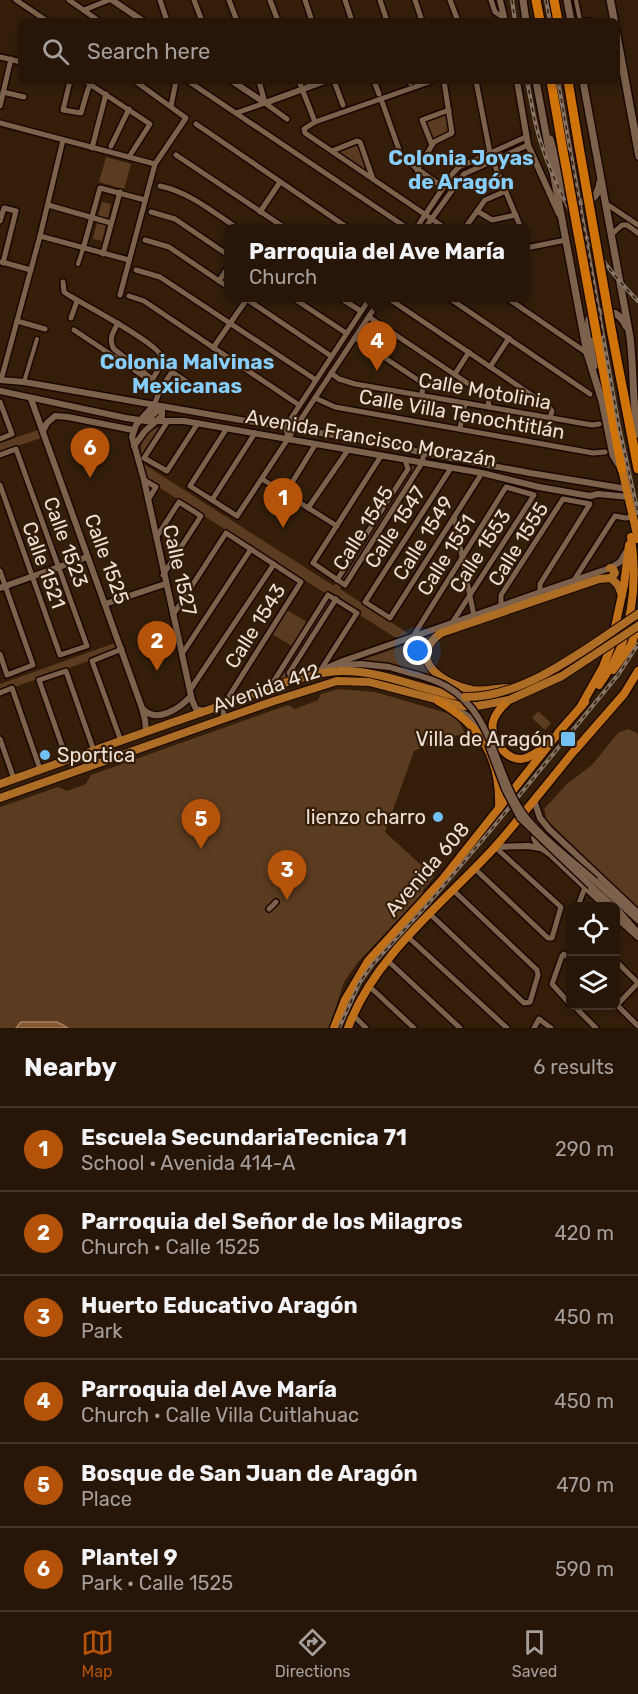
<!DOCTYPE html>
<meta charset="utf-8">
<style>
:root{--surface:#271608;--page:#2f1f12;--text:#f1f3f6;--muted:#a49f9c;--line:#433529;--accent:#b45309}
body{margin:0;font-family:Rubik,sans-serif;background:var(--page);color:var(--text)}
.controls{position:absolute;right:18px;bottom:18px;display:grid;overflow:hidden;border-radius:9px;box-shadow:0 3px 9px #0003}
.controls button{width:54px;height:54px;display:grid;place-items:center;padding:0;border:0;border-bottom:2px solid var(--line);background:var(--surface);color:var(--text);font:30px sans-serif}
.you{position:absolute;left:418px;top:651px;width:21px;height:21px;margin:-15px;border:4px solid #fff;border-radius:50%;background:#1a73e8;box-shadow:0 0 0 9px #1a73e833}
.badge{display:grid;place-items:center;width:39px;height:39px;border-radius:50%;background:var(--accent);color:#fff;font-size:20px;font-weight:700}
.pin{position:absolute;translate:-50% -50px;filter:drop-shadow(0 2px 3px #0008)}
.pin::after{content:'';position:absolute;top:32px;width:21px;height:18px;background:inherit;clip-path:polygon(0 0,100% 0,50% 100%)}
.popup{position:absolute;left:224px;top:224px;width:306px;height:78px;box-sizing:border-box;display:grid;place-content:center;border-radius:9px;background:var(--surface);filter:drop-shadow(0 2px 4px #0005);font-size:20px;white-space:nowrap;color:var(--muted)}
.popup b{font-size:22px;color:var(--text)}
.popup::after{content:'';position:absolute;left:50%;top:100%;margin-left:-12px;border:12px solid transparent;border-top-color:var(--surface)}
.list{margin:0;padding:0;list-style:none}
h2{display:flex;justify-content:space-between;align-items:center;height:78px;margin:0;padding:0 24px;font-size:26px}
h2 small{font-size:20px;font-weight:400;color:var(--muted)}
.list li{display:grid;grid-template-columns:39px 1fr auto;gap:18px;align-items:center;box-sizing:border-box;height:84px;padding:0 24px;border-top:2px solid var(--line)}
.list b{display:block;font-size:22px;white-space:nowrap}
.list p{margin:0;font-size:20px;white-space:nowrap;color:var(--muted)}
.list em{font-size:20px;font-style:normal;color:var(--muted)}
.icon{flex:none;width:33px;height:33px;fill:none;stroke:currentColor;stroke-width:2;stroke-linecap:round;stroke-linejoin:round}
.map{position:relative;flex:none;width:638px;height:1028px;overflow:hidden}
.search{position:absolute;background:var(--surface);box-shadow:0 3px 9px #0003;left:18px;right:18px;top:18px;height:66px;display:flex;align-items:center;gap:15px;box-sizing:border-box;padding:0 21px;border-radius:9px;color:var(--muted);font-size:22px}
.sheet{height:582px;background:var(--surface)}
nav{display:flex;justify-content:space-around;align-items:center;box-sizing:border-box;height:84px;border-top:2px solid var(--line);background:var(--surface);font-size:16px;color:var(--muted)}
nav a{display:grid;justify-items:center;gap:3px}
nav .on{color:var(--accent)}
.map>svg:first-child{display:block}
.green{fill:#5c3c20}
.water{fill:#88582f;stroke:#a78160;stroke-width:1.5}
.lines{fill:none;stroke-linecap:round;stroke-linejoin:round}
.pedestrian-casing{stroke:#1b0700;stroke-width:7}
.minor-casing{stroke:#1b0700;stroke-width:8}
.tertiary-casing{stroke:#1b0700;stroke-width:9}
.secondary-casing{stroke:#1b0700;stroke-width:10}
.primary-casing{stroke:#1b0700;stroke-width:10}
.trunk-casing{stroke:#1b0700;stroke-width:11}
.motorway-casing{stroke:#1b0700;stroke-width:12}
.pedestrian{stroke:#7c624d;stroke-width:4}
.minor{stroke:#7c624d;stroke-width:5}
.tertiary{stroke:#7c624d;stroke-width:6}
.secondary{stroke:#7c624d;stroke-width:7}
.primary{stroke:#ae6d25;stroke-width:8}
.trunk{stroke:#bf7018;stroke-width:8}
.motorway{stroke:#d0740a;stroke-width:9}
.rail-casing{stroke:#887565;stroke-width:4}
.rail{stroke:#341e0a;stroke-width:1.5;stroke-dasharray:4.5;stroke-linecap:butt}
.tertiary-bridge-casing{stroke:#1b0700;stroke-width:9;stroke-linecap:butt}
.primary-bridge-casing{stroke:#1b0700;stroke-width:10;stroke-linecap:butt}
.motorway-bridge-casing{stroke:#1b0700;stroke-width:12;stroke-linecap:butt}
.tertiary-bridge{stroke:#7c624d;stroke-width:6}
.primary-bridge{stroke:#ae6d25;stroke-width:8}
.motorway-bridge{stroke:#d0740a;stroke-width:9}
.poi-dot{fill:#72c1f5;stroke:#341e0a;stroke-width:2}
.labels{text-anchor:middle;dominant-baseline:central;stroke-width:4.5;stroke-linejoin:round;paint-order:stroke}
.street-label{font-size:20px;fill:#efe0d4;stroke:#341e0a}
.poi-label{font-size:20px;fill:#efe0d4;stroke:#341e0a;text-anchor:end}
.neighbourhood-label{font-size:21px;font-weight:bold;fill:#86ceff;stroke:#341e0a}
</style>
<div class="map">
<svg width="638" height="1028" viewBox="0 0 638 1028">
<rect width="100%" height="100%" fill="#341e0a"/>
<g class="green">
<path d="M447 113 450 131 432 139 425 121Z"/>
<path d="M358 144 368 168 367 171 364 172 336 152Z"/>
<path d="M106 157 131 164 124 189 99 182Z"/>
<path d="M102 202 111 204 108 218 98 216Z"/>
<path d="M97 222 106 224 102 241 93 239Z"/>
<path d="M163 426 143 457 145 465 334 586 409 470V465L418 467 340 589 409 634 408 637 398 639 334 599 287 672 290 678 273 684 328 595 146 479C141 454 132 434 163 426Z"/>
<path d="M38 430 41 438 0 452V443Z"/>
<path d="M287 610 307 622 292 646 272 634Z"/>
<path d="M434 635C425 647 425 667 435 678L356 662Z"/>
<path d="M115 643 117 651 0 692V684Z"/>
<path d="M339 689 375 692 457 716 465 734 443 738 414 751 385 832 434 877 423 890V893L358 962 344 982 329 1028H0V807L58 787 67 791 86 784 91 775 288 705 295 709 318 700 321 694Z"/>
<path d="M538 711 551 723 545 730 532 718Z"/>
<path d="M628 729 637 733 638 736V908L547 820 544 809 567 784 592 765 618 733Z"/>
</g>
<path class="water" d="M21 1022H57L68 1028H16Z"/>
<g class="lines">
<g class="pedestrian-casing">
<g id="pedestrian">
<path d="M576 0 580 20 591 21"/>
<path d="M612 0 616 21"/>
<path d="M617 27 638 140"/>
<path d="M78 264 83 249"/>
<path d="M24 382 37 339"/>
</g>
</g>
<g class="minor-casing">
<g id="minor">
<path d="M16 0 47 21"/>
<path d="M69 0 99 21"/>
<path d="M160 0 167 21"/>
<path d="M194 0 202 21"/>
<path d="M229 0 237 21"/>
<path d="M270 0 278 21"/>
<path d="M305 0 312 21"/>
<path d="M345 0 352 21"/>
<path d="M380 0 387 21"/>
<path d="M415 0 422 21"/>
<path d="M450 0 458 21"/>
<path d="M491 0 495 12 504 18"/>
<path d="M609 0 613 21"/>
<path d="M84 10 109 0"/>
<path d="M617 43 638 157"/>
<path d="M0 57 21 62"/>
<path d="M70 81 63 110 81 113 88 89 92 82"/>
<path d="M85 81 150 124 129 157"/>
<path d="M188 81 407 228"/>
<path d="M259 81 265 103"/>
<path d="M299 81 315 122"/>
<path d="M334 81 343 105"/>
<path d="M374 81 379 94"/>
<path d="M409 81 410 83"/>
<path d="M432 81 315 122 304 129 305 133 445 228"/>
<path d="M476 81 490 153"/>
<path d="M3 92 24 97"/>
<path d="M381 99 402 158 443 187"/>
<path d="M265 103 287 119"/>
<path d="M0 106 11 59"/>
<path d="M171 106 176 81"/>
<path d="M236 113 265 103"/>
<path d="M0 123 155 164"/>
<path d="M196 124 348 228"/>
<path d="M432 145 422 120 449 110"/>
<path d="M111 146 129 109"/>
<path d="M92 148 106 94"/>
<path d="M332 151 357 141 360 142 373 179"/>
<path d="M176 155 285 228"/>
<path d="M493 161 521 228"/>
<path d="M417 170 434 142 452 133 444 81"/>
<path d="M160 186C189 192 213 212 237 228"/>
<path d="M605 203 638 225"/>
<path d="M48 205 111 223"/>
<path d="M477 211 492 220 516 215"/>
<path d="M151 212 175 219 228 255"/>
<path d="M260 212 280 182"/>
<path d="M0 221 4 208 16 211 3 263"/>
<path d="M420 228 419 224 453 173 459 167 526 137"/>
<path d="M425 228 464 174 528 145"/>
<path d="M465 228 485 200 506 191"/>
<path d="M611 235 622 225H627L638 233"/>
<path d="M40 236 129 260"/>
<path d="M145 240 169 247 228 287"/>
<path d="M526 248 566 240"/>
<path d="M83 249 100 188 145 200"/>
<path d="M103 254 120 192"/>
<path d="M2 262 31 270"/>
<path d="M136 270 160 277 316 380"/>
<path d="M219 281 228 267"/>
<path d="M63 282 64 292 70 296C85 305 157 343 161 356 163 365 155 374 151 382"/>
<path d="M120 295 155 164 186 118 135 81"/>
<path d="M129 296 144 301 299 405"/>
<path d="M245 298 331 356"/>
<path d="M293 298 346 333"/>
<path d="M340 298 361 311"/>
<path d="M388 298 548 406 552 411 550 418"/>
<path d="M449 298 590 394"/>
<path d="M507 298 587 353"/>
<path d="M369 317 488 397 489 407"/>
<path d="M71 318 77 301"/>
<path d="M17 321 45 329"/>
<path d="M118 323C113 332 108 340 114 349L152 379"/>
<path d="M74 330 161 388"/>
<path d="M355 338 421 382 423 386 422 394"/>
<path d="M213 348 247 299"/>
<path d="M490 367 509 338"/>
<path d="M331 373 339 379 355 384 592 425 599 424"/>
<path d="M455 374 469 352"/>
<path d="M1 380 40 236 63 140"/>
<path d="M315 398 335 407 593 453 605 452"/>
<path d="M0 402 12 434 0 439"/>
<path d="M154 405 161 388 172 372 201 391"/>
<path d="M168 421 144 458 167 471 198 423"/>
<path d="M227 428 190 486 237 516 381 298"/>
<path d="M460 428 465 403"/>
<path d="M288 439 286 426 370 298"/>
<path d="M0 455 16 449 87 646 60 655 0 485"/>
<path d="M381 456 313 563 345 585 422 463 424 453"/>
<path d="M451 468 365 602 390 618 482 473"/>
<path d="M262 479 337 526"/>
<path d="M144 480 156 487 148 500"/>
<path d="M285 494 315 445"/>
<path d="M212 500 255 433"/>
<path d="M308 508 348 450"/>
<path d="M454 517 474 616"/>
<path d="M156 538 179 502 201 516 163 575"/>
<path d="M0 571 33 665 7 675 0 654"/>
<path d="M337 580 408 469 405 460"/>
<path d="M574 580 615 516 625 518 633 517"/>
<path d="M501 607V595L563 499 590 504 540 584V592"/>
<path d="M173 615 226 533 301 582 224 704 223 720"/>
<path d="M412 638 506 487 534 495 452 623"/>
<path d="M182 654 251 549"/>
<path d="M295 681 289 673 336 599"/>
<path d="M270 687 328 595 357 613 320 671"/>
<path d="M190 690 274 564"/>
<path d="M0 693 12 688 40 769"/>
<path d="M0 739 14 779"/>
<path d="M121 741 92 661 122 649"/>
<path d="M67 760 39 680 66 671 94 751"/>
<path d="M474 868 548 938H552L561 907 495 847"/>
<path d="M578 906 585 887"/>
<path d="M269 909 276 902"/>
<path d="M430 914 524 1003 530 1002 538 975 537 970 453 890"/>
<path d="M408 937 507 1028"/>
<path d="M570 959 564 954 562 956 552 984 570 1004"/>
<path d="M387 960 460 1028"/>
<path d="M616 961 638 983 617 1005"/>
<path d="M369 986 414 1028"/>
<path d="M616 1004 638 1026"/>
<path d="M573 1005 596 1028"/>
<path d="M353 1015 366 1028"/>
<path d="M534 1028 539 1019 551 1028"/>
</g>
</g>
<g class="tertiary-casing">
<g id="tertiary">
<path d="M112 0 143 21"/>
<path d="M500 0 505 21"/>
<path d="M232 81 265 103 325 81"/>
<path d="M517 81 528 145 559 214"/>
<path d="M0 380 24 382 235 419 376 442 424 453 530 473 627 489"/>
<path d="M0 391 126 418 146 421H184L482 473 539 487 590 496 598 494 629 497"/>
<path d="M31 399 142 708 145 720 146 732"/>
<path d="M154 405 136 425 132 437 144 480 192 700 196 709 204 711"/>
<path d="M146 421 157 411V406"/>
<path d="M43 431 47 423 55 416 68 417 133 430"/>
<path d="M134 446 145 431 162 416V407"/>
<path d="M0 588 87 557"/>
<path d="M105 604 165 584"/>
<path d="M340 665 361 664 389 667"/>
<path d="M320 671 343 661 610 568 620 562 626 552"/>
<path d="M452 706 471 718 482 730"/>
<path d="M142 708C156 725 180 708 191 696"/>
<path d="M534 800 540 818 549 829 638 913"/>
<path d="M537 831 534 838 538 846 550 854 605 906"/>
<path d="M495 847 528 846 540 848"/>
<path d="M595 881 638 920"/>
<path d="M591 886 613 906"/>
<path d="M616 908 638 933"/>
<path d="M616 917 638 937"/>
</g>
</g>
<g class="secondary-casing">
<g id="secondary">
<path d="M523 0 526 21"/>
<path d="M567 0 571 21"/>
<path d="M536 81 587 353 602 401 613 455 621 468"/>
<path d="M583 81 630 337C634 370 632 402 638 434"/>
<path d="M550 139C556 156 561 210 588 201 596 198 599 190 600 182"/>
<path d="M594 366 588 331 589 319C602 306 619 310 626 326"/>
</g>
</g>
<g class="primary-casing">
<g id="primary">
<path d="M610 568 613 569 615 573 611 578"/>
<path d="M509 688C497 688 484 692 472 690 443 684 405 659 441 633L599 579 611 578 618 585 622 595"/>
<path d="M0 784C73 758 147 731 220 706 254 694 308 671 343 671 385 671 423 691 464 697"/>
<path d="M0 798 274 701 337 681 369 682 462 706H477L509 700"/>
</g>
</g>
<g class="trunk-casing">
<g id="trunk">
<path d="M622 469 638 539"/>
<path d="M613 670 631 645 638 626"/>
<path d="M599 685C608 672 617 658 622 644 634 610 636 572 631 537"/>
<path d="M509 700C502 706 495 713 493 722 489 739 508 764 526 758 532 756 537 752 542 749"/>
<path d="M438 701C481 725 501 758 499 808"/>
<path d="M581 706 603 667 611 646 624 585 629 545"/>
<path d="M558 733 585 702"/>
<path d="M576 749 624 694 638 671"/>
<path d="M334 1028 345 1000 368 961 442 880 556 736"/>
<path d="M348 1028C374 956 444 903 495 847 522 816 548 783 574 751"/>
</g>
</g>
<g class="motorway-casing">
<g id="motorway">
<path d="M536 0 540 21"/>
<path d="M554 0 558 21"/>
<path d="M551 81 563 151"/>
<path d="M568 81 579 147"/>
<path d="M612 334 638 469"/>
<path d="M597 337 622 469"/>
</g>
</g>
<use href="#pedestrian" class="pedestrian"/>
<use href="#minor" class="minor"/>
<use href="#tertiary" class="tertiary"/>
<use href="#secondary" class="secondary"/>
<use href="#primary" class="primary"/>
<use href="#trunk" class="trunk"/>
<use href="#motorway" class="motorway"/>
<g class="rail-casing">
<g id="rail">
<path d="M512 0 515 21"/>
<path d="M546 0 550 21"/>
<path d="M527 81C531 100 534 121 540 140 559 201 594 256 638 301"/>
<path d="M558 81 619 427 638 513"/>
<path d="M339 1028 360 982 372 965 427 905 490 831 618 675 638 644"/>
</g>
</g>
<use href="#rail" class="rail"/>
<g class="tertiary-bridge-casing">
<g id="tertiary-bridge">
<path d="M389 667C407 673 429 676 446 686 493 712 494 771 522 812 538 835 574 862 595 881"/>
<path d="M488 744 505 789 520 818 591 886"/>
</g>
</g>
<g class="primary-bridge-casing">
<g id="primary-bridge">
<path d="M465 697C526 698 589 646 638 614"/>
<path d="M509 700 562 676 638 626"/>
</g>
</g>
<g class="motorway-bridge-casing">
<g id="motorway-bridge">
<path d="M579 147 612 334"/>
<path d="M563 151 597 337"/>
</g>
</g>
<use href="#tertiary-bridge" class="tertiary-bridge"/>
<use href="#primary-bridge" class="primary-bridge"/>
<use href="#motorway-bridge" class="motorway-bridge"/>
</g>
<g class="poi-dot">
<rect x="560" y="731" width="16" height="16" rx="3"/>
<circle cx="45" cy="755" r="6"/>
<circle cx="438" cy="817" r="6"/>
</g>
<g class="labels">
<g class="street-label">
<text transform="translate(485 391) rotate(10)">Calle Motolinia</text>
<text transform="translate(462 414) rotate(10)">Calle Villa Tenochtitlán</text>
<text transform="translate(371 438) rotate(10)">Avenida Francisco Morazán</text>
<text transform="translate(395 527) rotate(-57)">Calle 1547</text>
<text transform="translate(363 528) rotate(-58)">Calle 1545</text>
<text transform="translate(423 538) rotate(-58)">Calle 1549</text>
<text transform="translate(66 542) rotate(70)">Calle 1523</text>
<text transform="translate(518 544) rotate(-58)">Calle 1555</text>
<text transform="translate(480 551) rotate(-57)">Calle 1553</text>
<text transform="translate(446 555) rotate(-58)">Calle 1551</text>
<text transform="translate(107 559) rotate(70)">Calle 1525</text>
<text transform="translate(44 565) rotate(70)">Calle 1521</text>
<text transform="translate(180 570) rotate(77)">Calle 1527</text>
<text transform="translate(255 626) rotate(-58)">Calle 1543</text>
<text transform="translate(266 688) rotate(-19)">Avenida 412</text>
<text transform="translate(427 869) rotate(-49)">Avenida 608</text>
</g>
<g class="poi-label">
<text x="554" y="739">Villa de Aragón</text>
<text x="57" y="755" text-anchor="start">Sportica</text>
<text x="426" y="817">lienzo charro</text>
</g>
<g class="neighbourhood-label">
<text x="461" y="157">Colonia Joyas<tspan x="461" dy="24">de Aragón</tspan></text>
<text x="187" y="361">Colonia Malvinas<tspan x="187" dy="24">Mexicanas</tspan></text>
</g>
</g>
</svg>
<div class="controls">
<button><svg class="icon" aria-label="locate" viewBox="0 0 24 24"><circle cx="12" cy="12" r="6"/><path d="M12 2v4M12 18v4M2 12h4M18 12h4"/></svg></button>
<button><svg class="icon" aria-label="layers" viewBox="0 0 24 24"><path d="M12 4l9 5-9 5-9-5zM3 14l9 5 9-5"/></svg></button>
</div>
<div class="you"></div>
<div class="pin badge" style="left:283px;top:528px">1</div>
<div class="pin badge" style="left:157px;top:671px">2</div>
<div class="pin badge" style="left:287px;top:900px">3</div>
<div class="pin badge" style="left:377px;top:371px">4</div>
<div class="popup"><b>Parroquia del Ave María</b>Church</div>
<div class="pin badge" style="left:201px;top:849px">5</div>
<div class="pin badge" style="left:90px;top:478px">6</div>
<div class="search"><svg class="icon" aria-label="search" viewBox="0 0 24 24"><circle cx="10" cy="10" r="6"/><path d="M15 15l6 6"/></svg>Search here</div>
</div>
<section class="sheet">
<h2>Nearby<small>6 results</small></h2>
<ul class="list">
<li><span class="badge">1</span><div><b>Escuela SecundariaTecnica 71</b><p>School · Avenida 414-A</p></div><em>290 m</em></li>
<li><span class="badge">2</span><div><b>Parroquia del Señor de los Milagros</b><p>Church · Calle 1525</p></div><em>420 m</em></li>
<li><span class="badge">3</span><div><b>Huerto Educativo Aragón</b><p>Park</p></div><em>450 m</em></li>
<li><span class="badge">4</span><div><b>Parroquia del Ave María</b><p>Church · Calle Villa Cuitlahuac</p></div><em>450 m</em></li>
<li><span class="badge">5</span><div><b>Bosque de San Juan de Aragón</b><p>Place</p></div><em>470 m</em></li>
<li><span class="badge">6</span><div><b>Plantel 9</b><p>Park · Calle 1525</p></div><em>590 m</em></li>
</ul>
</section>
<nav>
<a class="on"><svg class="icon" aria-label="map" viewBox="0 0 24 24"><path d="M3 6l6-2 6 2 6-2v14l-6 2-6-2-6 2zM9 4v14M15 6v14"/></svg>Map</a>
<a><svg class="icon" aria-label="directions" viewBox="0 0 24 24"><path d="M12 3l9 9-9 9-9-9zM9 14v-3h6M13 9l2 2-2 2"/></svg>Directions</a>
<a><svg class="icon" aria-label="saved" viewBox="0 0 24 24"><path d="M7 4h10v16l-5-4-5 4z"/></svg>Saved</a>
</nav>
